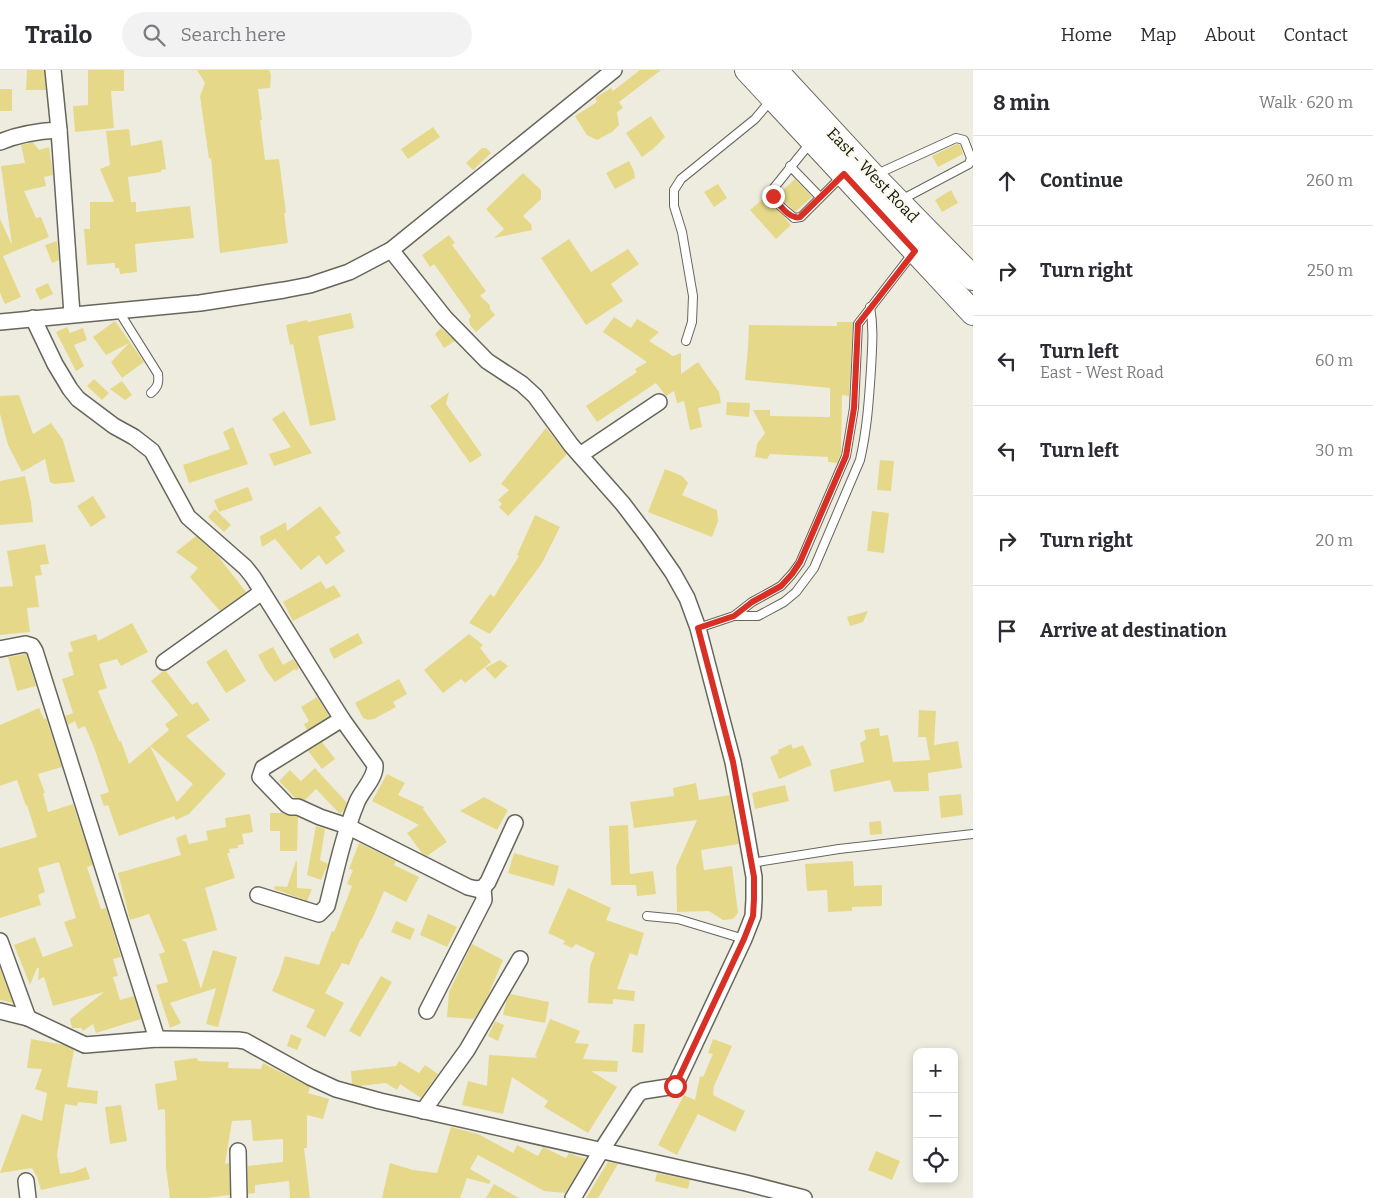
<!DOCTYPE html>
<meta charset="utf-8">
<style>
:root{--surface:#fff;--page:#f2f2f3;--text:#2b2b33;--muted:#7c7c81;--line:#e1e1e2}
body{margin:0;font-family:Bitter,serif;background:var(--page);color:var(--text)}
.controls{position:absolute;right:15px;bottom:15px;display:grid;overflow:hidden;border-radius:10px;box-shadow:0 2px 8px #0003}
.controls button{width:45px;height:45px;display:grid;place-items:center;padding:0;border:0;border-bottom:1px solid var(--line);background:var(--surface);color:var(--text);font:25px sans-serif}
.stop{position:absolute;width:15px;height:15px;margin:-11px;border:4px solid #d93025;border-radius:50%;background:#fff}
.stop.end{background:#d93025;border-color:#fff;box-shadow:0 1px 5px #0008}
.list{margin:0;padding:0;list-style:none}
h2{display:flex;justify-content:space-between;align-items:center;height:65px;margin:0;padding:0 20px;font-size:21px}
h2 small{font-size:16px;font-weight:400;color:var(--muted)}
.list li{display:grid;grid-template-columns:32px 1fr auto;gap:15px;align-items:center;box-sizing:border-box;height:90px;padding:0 20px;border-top:1px solid var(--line)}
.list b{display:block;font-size:19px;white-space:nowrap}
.list p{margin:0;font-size:16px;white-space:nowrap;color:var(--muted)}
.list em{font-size:16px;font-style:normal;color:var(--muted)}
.icon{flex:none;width:28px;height:28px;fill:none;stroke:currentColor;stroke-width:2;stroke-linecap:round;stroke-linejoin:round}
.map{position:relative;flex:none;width:973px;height:1128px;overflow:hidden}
header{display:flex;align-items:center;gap:30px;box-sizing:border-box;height:70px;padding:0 25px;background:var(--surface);border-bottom:1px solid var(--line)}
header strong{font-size:24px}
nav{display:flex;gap:28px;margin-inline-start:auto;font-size:18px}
.search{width:350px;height:45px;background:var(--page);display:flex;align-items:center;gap:12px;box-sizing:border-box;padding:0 18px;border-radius:28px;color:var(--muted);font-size:19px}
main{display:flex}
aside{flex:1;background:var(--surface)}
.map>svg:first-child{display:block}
.building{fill:#e5d989}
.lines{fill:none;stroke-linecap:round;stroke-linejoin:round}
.lane-casing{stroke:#67665b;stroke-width:10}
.street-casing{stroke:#67665b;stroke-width:18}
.primary-casing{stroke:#67665b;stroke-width:26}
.lane{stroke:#fff;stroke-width:8}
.street{stroke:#fff;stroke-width:15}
.primary{stroke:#fff;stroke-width:24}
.route{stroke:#d93025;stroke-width:6}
.labels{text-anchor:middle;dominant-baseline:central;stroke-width:4;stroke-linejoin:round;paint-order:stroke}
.street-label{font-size:16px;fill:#14140f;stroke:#fbf9ec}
</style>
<header>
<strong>Trailo</strong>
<div class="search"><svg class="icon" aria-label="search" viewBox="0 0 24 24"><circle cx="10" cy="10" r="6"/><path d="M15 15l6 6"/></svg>Search here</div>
<nav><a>Home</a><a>Map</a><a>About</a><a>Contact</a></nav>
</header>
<main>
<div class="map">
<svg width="973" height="1128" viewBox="0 0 973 1128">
<rect width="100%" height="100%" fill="#eeecdf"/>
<g class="building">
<path d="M27 0H44L46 20H26Z"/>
<path d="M88 0H124V21H111L114 58 75 62 73 36 88 35Z"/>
<path d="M197 0H269L271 5 270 18 258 19 262 50H260L265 90 279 89 286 143H284L288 173 220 183 211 88 209 89 200 26 205 13Z"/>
<path d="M640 0H661L619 32 623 38 617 42 619 55 612 62 597 70 587 65 575 46 597 32 595 28 611 18 613 21Z"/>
<rect x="0" y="19" width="12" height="22"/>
<path d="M651 46 665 67 653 79 642 87 626 63Z"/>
<path d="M433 57 440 67 408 89 401 79Z"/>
<path d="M129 59 131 76 162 70 166 99 161 100V102L128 107 131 132H136V142L190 136 194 168 135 174 137 202 120 204 119 198H115V193L87 195 84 159H90V132H114L100 99 110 95 106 61Z"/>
<path d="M33 72 39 80 49 77 53 105 44 107 46 116 24 121 36 148 41 147 49 167 3 186 21 227 5 234 0 223V149L12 175 1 96 25 93 21 75Z"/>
<path d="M957 74 960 75 963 84 938 97 932 86Z"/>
<path d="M482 78H486L491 83 473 100 466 93Z"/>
<path d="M629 91 634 101 635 108 615 119 606 103Z"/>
<path d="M523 103 541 120V129L523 146 531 154 532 160 494 168 504 159 486 139Z"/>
<path d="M795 109 812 127 795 142 784 131 779 124Z"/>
<path d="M718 114 727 128 714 137 704 122Z"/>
<path d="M951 120 958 133 942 142 935 130Z"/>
<path d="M766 126 791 155 776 169 750 140Z"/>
<path d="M449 165 455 173 452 175 486 221 480 226 490 235V239L495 245 476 262 470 255 469 249 471 246 434 194 430 197 422 185Z"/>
<path d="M569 169 591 202 628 179 639 194 611 214 623 231 586 255 541 188Z"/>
<path d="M57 171 59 190 52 193 45 175Z"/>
<path d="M48 213 53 224 40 230 35 219Z"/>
<path d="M351 243 354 258 318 266 336 350 310 356 293 274 290 275 286 255 307 250 308 252Z"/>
<path d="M614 247 631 258 637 249 659 262 649 271 673 286 681 283V304L698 292 719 322 721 333 698 338 702 357 690 360 684 331 677 333 674 321 666 326 656 313 597 352 586 336 637 302 635 299 647 292 603 262Z"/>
<path d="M115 251 144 292 122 308 111 292 129 273 106 285 93 267Z"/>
<path d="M837 252H853L849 326 842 325 841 383 837 393 828 392V387L770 384 767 389 755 387 757 374 765 363 753 340H770V346L830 347V318L745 310 748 277 749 255 837 256Z"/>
<path d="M67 257 70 263 83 258 87 270 74 275 84 296 76 301 56 262Z"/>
<path d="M441 258 455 271 444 278 435 264Z"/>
<path d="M94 309 109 323 102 330 87 316Z"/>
<path d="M122 311 132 325 125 330 110 319Z"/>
<path d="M449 322 446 334 482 385 470 393 430 336Z"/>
<path d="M19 325 33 364 51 353 63 370 75 412 54 414 50 412 45 389 22 402 8 375 0 344V326Z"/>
<path d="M727 332 750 333 749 347 726 345Z"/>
<path d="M284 341 312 383 274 396 269 384 291 377 272 349Z"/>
<path d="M233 357 248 394 189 413 183 395 230 379 223 362Z"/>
<path d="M546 358 567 384 508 446 499 437 502 434 498 430 509 420 501 414Z"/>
<path d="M880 390 894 391 891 421 877 420Z"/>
<path d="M665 399 682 406 688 413 682 425 717 440 718 451 712 467 648 442Z"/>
<path d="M25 406 31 432 33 452 0 455V411Z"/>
<path d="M248 417 253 430 219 442 214 430Z"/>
<path d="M93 426 106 447 91 457 77 436Z"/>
<path d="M320 436 341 463 335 467 345 481 326 495 319 485 301 500 275 469 262 477 260 466 286 452 287 461Z"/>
<path d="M215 439 231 455 224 462 208 447Z"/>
<path d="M872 441 889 443 884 483 867 481Z"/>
<path d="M535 445 560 457 542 493 490 564 469 553 490 524 494 527 519 486 517 485Z"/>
<path d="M196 466 217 485 246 522 220 541 190 507 198 498 176 482Z"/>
<path d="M45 474 49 494 40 495 42 505 35 506 39 537 27 538 30 562 0 565V517L13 516 7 481Z"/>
<path d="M321 511 326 519 334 515 341 526 293 551 283 532Z"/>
<path d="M868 541 863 552 850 556 847 547Z"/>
<path d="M132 553 148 582 121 596 117 589 99 594 107 618 98 621 119 671H121L129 694 150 676 177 732 193 714 150 676 169 660 165 654 178 645 151 611 163 601H166L192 635 197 632 210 650 186 666 226 704 189 744 176 750 174 746 119 766 108 735 104 736 100 725 109 722 95 680 85 656 78 659 75 651 68 655 65 646 73 643 62 609 74 605 68 583 73 581 70 572 96 564 98 571Z"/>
<path d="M358 563 363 573 334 589 329 579Z"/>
<path d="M469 564 483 575 480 578 491 592 465 613 461 609 443 623 424 600Z"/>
<path d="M273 577 283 595 293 589 299 598 296 601 295 599 275 612 266 600 258 585Z"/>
<path d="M226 579 246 611 226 623 206 592Z"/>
<path d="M26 584 36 616 17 621 8 587Z"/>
<path d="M500 590 508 596 495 609 485 598Z"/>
<path d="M399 609 407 624 393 632 396 637 374 649 368 650 363 648 355 633Z"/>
<path d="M317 627 329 646 307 660 304 654 309 651 301 637Z"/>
<path d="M39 638 44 649 46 648 62 697 38 704 45 723H43L48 742 73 734 93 795 87 797 101 839 106 838 121 887 113 889 118 906 113 907 120 930 134 926 141 949 96 963 93 954 83 961 81 958H72L70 949 104 922 53 936 44 907 38 910 39 898H37L30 915 14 875 35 867 43 887 73 876 64 852 76 848 59 792 38 798 45 822 38 825 41 835 0 848V778L37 767 27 735 26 736 17 710 0 716V655Z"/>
<path d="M919 640 936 641 934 675 958 671 962 698 928 703 929 721 894 722 890 710 834 722 830 700 864 692 860 673 866 669 864 660 879 658 880 666 888 665 893 692 930 690 926 667H918Z"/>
<path d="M322 672 335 689 322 699 308 681Z"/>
<path d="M791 674 793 679 803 675 812 695 779 709 770 687 779 683 778 680Z"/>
<path d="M315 698 347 733 344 740 340 744 316 719 305 730 295 728 279 711 290 700 301 711Z"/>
<path d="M387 704 405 713 398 725 424 737 423 739 447 772 427 786 422 783 407 763 419 755 372 731Z"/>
<path d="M696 713 699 730 730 725 739 774 701 780 704 800 732 796 738 843 733 849 723 850 709 841 677 842 676 797 697 750 634 758 630 732 674 726 673 718Z"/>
<path d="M785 715 789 731 755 739 752 723Z"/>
<path d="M961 724 963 745 941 748 939 726Z"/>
<path d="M484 727 508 740 497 760 460 741Z"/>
<path d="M270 743H283L298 747 297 781H280V761H270Z"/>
<path d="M250 744 253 762 242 764 244 774 238 775V778L229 779 230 783H227L235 808 205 818 217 860 181 870 186 872 201 919 213 880 237 887 218 957 206 954 216 918 170 933 181 953 170 958 156 915 168 912 159 884 165 882 149 844 130 850 118 803 181 785 176 768 186 764 189 774 208 770 206 761 226 757 225 748Z"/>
<path d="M881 751 882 764 870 765 869 752Z"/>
<path d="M628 755 630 804 653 801 656 824 637 826 636 815H611L609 756Z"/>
<path d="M316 756 325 759 320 790 328 794 321 810 307 805Z"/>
<path d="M359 773 396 791 394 795 419 807 406 832 384 821 374 845 362 869 361 868 349 895 342 893 325 923 344 933 325 967 306 957 315 940 272 921 280 902 285 886 319 895 332 861 334 862 352 816 347 814 353 800 349 799Z"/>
<path d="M514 783 559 796 554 816 508 803Z"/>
<path d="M296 791H297V818L312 819 307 831 274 819 275 816 287 817Z"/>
<path d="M853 791 854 816 882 815V836L852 837V841L828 842 827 820 807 821 805 794Z"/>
<path d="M568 818 611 838 606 850 644 863 637 886 630 883 617 919 635 921 634 931 613 929V934L588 933 590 896 595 883 576 874 572 878 563 874 565 871 548 863Z"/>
<path d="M428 844 457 857 447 877 420 865Z"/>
<path d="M396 851 415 859 410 870 391 862Z"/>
<path d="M472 874 503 890 486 930 474 949 447 947 449 922Z"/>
<path d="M0 898 13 933 0 930Z"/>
<path d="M381 906 392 912 360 967 349 961Z"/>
<path d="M510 924 549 932 545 953 503 945 506 932Z"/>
<path d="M550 949 580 961 575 973 589 974 583 989 618 991 617 1002 591 1001 617 1017 588 1063 544 1037 548 1031 512 1007 503 1044 462 1035 468 1011 487 1016 489 985 538 988 535 986Z"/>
<path d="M495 951 504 955 498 971 488 966Z"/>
<path d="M634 954H645L643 983 632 982Z"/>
<path d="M291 964 302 969 297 980 287 976Z"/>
<path d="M31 969 64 975 74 980 67 1017 98 1021 97 1034 78 1032 77 1036 65 1034 57 1085 60 1104 71 1102V1103L86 1097 90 1109 41 1120 37 1107 32 1098 0 1103 22 1044 42 1051 47 1023 35 1019 42 999 27 998Z"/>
<path d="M713 969 732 976 714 1016 713 1025 745 1041 735 1062 698 1044 677 1085 658 1075 684 1025 695 1030 700 1006 703 1007 713 984 708 983Z"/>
<path d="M197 988 198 991 229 992 228 998 261 999 263 993 310 1017 308 1023 329 1029 323 1049 307 1045V1078H304L310 1128H290L289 1111 255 1115V1123L248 1124V1096L283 1092V1069L253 1071 251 1050 232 1051 225 1094 229 1093 230 1125 206 1128H170L166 1098 165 1039 158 1040 155 1014 177 1010 174 991Z"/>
<path d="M399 991 419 1003 425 995 438 1004 421 1028 400 1014 397 1020 386 1013 359 1016 352 1014 351 1001 396 996Z"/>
<path d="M121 1035 127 1071 110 1074 105 1037Z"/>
<path d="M451 1057 478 1064 513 1083 517 1075 538 1086 543 1077 566 1088 569 1083 586 1089 565 1123 544 1121 478 1085 470 1099 491 1111 489 1114 467 1108 460 1128H382L390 1093 413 1100 437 1103Z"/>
<path d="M876 1081 900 1091 892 1110 868 1100Z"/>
<path d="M608 1092 618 1094 598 1128H586Z"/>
<path d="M657 1103 690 1110 688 1119 655 1111Z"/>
<path d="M494 1114 519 1128H486Z"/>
</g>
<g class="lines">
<g class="lane-casing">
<g id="lane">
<path d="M811 72 773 119C770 131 787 141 794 148L801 147 842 106"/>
<path d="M790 96 820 127"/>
<path d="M877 104 956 68 964 70 971 88 969 94 901 130"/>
<path d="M118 240 158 304C159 313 158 317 151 323"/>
<path d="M686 271 692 252 693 226 682 162 674 136V120L681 109 755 49 771 30"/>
<path d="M734 546H758L784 532 796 522 814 498 860 390C867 360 869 330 871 299 872 278 874 258 870 237"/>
<path d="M698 558 734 546 752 532 781 516 792 504 800 493 846 386 854 338 858 254 913 183"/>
<path d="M751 793 839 779 973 764"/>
<path d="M647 846 678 849 744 869"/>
</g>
</g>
<g class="street-casing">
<g id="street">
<path d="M53 0 59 60 72 244"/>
<path d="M0 72C19 64 39 61 59 60"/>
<path d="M391 180 445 248 487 291 522 314 535 326 571 375 623 434 648 467 673 503 687 528 698 558 733 692 744 750 754 807V829L753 846 744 869 675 1016 643 1021 638 1024 601 1081 573 1128"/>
<path d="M33 248 55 294 70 319 78 329 114 356 134 367 152 381 188 447 245 497 253 507 342 649 375 695C376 708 362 720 357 732 343 766 336 801 327 836L319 844 258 825"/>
<path d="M0 252 200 233 284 220 310 215 349 202 391 180 614 0"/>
<path d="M580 385 659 332"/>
<path d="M0 579 25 574 32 576 35 581 157 969"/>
<path d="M164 592 262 522"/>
<path d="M342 649 263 698 260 707 287 735 291 737H298L320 747 347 756 468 817 476 819 483 818 488 812 515 753"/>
<path d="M0 871 28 948"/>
<path d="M0 941 28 948 85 975 157 969 238 970 245 971 310 1007 336 1019 380 1031 746 1113 804 1128"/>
<path d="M427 941 484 830 483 818"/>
<path d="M423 1041 467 980 520 889"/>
<path d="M238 1081 239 1128"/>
<path d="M26 1111 28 1128"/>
</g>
</g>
<g class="primary-casing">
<g id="primary">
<path d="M747 0 973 243"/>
<path d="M775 0 873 106 973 208"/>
</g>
</g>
<use href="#lane" class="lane"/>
<use href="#street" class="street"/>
<use href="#primary" class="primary"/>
</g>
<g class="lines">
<path class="route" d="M675 1016 744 869 753 846 754 829V807L733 692 698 558 734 546 752 532 781 516 792 504 800 492 846 386 854 338 858 254 915 181 844 104 800 147C790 150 778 134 773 126"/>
</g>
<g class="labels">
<g class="street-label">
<text transform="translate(873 105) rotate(46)">East - West Road</text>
</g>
</g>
</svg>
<div class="controls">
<button>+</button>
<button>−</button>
<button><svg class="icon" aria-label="locate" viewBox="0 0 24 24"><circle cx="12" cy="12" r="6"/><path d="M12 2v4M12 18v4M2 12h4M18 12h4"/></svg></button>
</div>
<div class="stop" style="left:675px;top:1016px"></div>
<div class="stop end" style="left:773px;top:126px"></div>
</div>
<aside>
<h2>8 min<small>Walk · 620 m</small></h2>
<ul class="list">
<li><svg class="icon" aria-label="ahead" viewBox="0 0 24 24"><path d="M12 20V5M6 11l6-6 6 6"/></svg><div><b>Continue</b></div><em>260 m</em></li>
<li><svg class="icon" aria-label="right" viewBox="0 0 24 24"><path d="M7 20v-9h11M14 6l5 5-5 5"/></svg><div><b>Turn right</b></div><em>250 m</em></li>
<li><svg class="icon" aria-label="left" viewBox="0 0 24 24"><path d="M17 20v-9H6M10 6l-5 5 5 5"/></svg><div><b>Turn left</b><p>East - West Road</p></div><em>60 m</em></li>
<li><svg class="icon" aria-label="left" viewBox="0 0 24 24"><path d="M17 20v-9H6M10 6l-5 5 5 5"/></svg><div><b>Turn left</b></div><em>30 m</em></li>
<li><svg class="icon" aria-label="right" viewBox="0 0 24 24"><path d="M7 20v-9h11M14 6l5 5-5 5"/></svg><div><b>Turn right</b></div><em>20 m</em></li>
<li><svg class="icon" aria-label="arrive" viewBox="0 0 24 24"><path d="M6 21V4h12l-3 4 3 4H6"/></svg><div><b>Arrive at destination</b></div></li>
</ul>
</aside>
</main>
